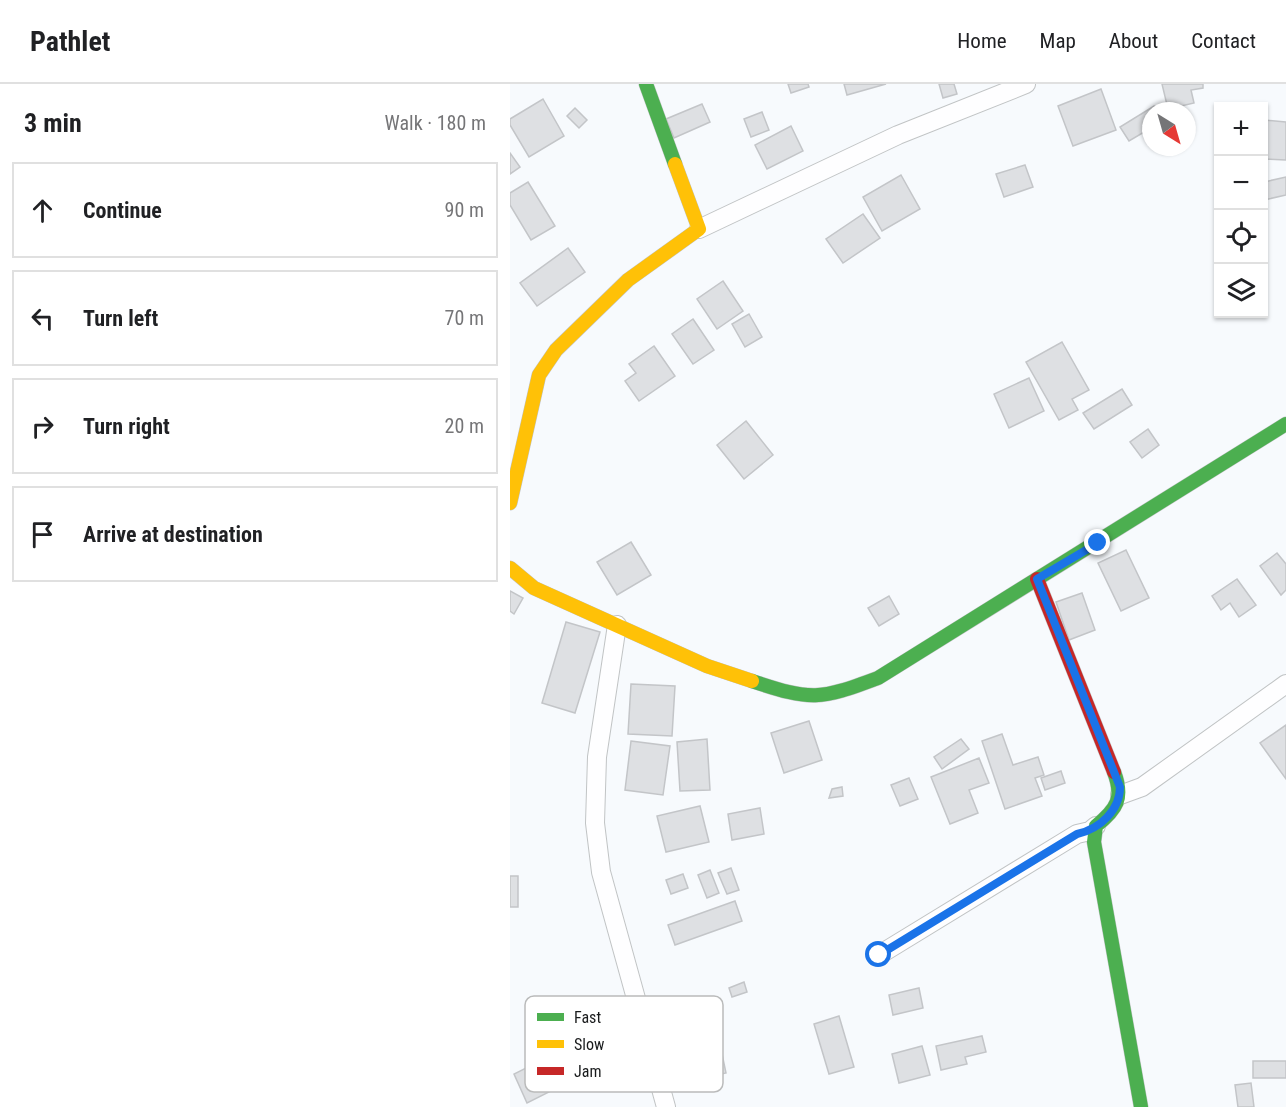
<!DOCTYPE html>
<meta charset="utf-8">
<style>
:root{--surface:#fff;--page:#f2f2f2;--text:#202124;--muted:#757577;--line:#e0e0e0}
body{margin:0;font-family:"Roboto Condensed",sans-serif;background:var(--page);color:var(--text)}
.controls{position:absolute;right:18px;top:18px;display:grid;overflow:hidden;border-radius:0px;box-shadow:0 2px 4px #0004}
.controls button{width:54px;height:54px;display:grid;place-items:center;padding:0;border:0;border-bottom:2px solid var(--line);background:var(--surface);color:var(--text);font:30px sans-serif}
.compass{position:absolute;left:632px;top:18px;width:54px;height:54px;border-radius:50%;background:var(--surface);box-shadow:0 2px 4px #0004;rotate:143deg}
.stop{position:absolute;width:18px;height:18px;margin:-14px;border:4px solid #1a73e8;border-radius:50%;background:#fff}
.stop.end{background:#1a73e8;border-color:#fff;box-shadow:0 2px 6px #0008}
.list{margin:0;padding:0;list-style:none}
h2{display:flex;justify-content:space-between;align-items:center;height:78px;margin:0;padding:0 24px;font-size:26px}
h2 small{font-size:20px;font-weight:400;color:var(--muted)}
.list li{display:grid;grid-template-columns:39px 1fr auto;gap:18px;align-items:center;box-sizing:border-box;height:96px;margin:0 12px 12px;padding:0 12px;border:2px solid var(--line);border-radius:0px}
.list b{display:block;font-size:22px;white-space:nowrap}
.list em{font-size:20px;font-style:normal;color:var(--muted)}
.icon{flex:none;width:33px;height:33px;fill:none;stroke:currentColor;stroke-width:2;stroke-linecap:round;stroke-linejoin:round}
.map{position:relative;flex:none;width:776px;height:1023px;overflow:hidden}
header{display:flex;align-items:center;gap:36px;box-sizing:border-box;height:84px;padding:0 30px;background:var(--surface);border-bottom:2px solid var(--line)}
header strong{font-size:28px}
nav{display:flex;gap:33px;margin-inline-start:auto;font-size:21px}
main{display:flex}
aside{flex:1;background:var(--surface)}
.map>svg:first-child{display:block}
.building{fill:#dee0e3;stroke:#c3c5c8;stroke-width:1.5}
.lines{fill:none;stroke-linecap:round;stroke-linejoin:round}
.street-casing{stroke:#c1c4c5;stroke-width:20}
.fast-casing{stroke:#c1c4c5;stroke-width:15}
.slow-casing{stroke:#c1c4c5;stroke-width:15}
.jam-casing{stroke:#c1c4c5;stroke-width:15}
.street{stroke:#fefeff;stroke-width:18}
.fast{stroke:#4caf50;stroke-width:14}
.slow{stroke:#ffc107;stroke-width:14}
.jam{stroke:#c62828;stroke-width:14}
.route{stroke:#1a73e8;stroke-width:8}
.key{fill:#fff;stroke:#babbbb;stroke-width:1.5}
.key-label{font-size:16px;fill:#191b1c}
</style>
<header>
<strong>Pathlet</strong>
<nav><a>Home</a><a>Map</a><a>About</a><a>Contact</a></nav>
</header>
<main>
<aside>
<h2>3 min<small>Walk · 180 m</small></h2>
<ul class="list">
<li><svg class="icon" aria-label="ahead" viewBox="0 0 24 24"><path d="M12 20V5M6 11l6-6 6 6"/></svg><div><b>Continue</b></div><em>90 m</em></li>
<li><svg class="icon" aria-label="left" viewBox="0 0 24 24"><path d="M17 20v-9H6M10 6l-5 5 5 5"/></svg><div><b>Turn left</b></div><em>70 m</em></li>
<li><svg class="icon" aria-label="right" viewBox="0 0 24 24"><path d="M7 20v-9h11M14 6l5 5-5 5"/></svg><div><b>Turn right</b></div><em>20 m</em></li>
<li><svg class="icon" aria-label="arrive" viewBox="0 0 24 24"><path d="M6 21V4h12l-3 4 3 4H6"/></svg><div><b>Arrive at destination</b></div></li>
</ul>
</aside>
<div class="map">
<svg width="776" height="1023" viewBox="0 0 776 1023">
<rect width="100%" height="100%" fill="#f7fafd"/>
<g class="building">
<path d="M278 0H298L299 3 281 9Z"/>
<path d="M334 0H376L337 11Z"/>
<path d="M429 0H444L447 10 433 14Z"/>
<path d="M652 0H693V4L681 6 684 19 658 25Z"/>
<path d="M591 5 606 46 563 62 548 22Z"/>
<path d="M33 15 54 52 19 73 0 41V35Z"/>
<path d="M192 20 200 38 164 54 156 35Z"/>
<path d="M644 22 647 27H641V44L619 57 610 43Z"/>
<path d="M65 24 77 36 69 44 57 32Z"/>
<path d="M252 28 259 46 241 53 234 35Z"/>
<path d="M754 36 776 38V76L754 75Z"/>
<path d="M281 42 293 67 257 85 245 61Z"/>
<path d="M0 69 10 83 0 90Z"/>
<path d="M515 81 523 103 494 113 486 90Z"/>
<path d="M391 91 410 125 372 147 353 113Z"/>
<path d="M776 93V111L754 116V98Z"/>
<path d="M18 98 45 142 21 156 0 121V109Z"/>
<path d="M353 130 370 154 333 179 316 155Z"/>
<path d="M58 164 75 188 27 222 10 199Z"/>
<path d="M213 197 233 227 207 245 187 215Z"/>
<path d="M239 230 252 253 235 263 222 240Z"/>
<path d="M183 235 204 266 183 280 162 250Z"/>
<path d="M552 258 579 306 562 315 568 326 549 336 516 278Z"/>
<path d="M144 262 165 292 129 317 115 297 126 289 119 280Z"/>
<path d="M519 294 534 327 499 344 484 310Z"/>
<path d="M612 305 622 321 584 345 573 329Z"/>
<path d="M236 337 263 371 234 395 207 361Z"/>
<path d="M638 345 649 361 632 374 620 358Z"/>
<path d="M121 458 141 491 107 511 87 478Z"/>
<path d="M616 466 639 514 611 527 588 479Z"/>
<path d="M767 469 776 480V506L771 511 750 482Z"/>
<path d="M727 495 746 521 729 533 720 519 711 526 702 512Z"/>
<path d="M0 507 13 514 4 530 0 527Z"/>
<path d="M572 509 585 546 559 556 546 518Z"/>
<path d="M379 512 389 530 369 542 358 524Z"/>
<path d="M56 538 90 548 65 629 32 619Z"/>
<path d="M121 600 165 602 162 652 118 650Z"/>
<path d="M299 637 312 676 274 689 261 649Z"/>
<path d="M776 641V695L750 659Z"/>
<path d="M492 650 503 681 528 673 534 691 525 694 532 712 495 725 472 657Z"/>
<path d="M197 655 200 706 170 707 167 658Z"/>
<path d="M451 655 459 665 432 685 424 673Z"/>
<path d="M121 657 160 662 153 711 115 706Z"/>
<path d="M469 674 479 699 459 706 468 729 440 740 421 693Z"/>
<path d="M551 687 555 699 535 706 531 694Z"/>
<path d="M399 694 408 715 390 722 381 701Z"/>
<path d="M332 703 333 712 319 714 322 705Z"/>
<path d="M190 722 199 758 156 768 147 732Z"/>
<path d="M250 724 254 750 222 756 218 730Z"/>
<path d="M221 784 229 806 217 810 208 789Z"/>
<path d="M200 786 209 809 197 814 188 791Z"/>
<path d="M173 790 178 804 161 810 156 796Z"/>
<rect x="0" y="792" width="8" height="31"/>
<path d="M225 817 232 837 165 861 158 841Z"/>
<path d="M234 898 237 908 222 913 219 904Z"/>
<path d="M409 904 413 924 383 931 379 911Z"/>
<path d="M329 932 344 983 319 990 304 940Z"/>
<path d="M207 946 216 989 184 996 175 953Z"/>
<path d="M472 952 476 968 455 973 457 980 431 986 426 962Z"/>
<path d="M412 962 420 991 389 999 382 970Z"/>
<path d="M32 976 45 1005 17 1019 4 990Z"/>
<rect x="743" y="977" width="33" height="17"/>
<path d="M741 999 744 1023H728L725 1001Z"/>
</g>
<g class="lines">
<g class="street-casing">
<g id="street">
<path d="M189 145 388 51 516 0"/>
<path d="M107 541 87 673 85 739 91 788 156 1023"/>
<path d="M610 711 632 703 776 600"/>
<path d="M369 871 567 750 580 747 586 742"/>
</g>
</g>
<g class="fast-casing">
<g id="fast">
<path d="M136 0 165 80"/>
<path d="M242 597C302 617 309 616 368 594L776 340"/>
<path d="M604 688C614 714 607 725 586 742L584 758 631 1023"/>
</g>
</g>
<g class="slow-casing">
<g id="slow">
<path d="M0 419 29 291 46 266 118 196 189 145 165 80"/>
<path d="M0 484 24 504 197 582 242 597"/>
</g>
</g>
<g class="jam-casing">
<path id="jam" d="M527 495 604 688"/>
</g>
<use href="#street" class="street"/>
<use href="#fast" class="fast"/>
<use href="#slow" class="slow"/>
<use href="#jam" class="jam"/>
</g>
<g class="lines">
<path class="route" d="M369 871 567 750C590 745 610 726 610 703L527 495 588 459"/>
</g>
<rect x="15" y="912" width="198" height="96" rx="9" class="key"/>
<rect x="27" y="929" width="27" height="8" fill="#4caf50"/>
<rect x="27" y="956" width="27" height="8" fill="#ffc107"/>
<rect x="27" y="983" width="27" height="8" fill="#c62828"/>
<g class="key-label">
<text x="64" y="939">Fast</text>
<text x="64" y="966">Slow</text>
<text x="64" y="993">Jam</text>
</g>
</svg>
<div class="controls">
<button>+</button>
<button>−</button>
<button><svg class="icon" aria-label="locate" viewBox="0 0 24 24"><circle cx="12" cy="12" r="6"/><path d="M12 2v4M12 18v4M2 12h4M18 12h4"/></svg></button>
<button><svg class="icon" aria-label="layers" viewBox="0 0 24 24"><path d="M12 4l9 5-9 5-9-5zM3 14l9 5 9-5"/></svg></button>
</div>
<svg class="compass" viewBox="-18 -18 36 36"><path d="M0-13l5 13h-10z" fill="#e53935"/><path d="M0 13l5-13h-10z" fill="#757577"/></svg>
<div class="stop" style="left:369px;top:871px"></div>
<div class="stop end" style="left:588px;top:459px"></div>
</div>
</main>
